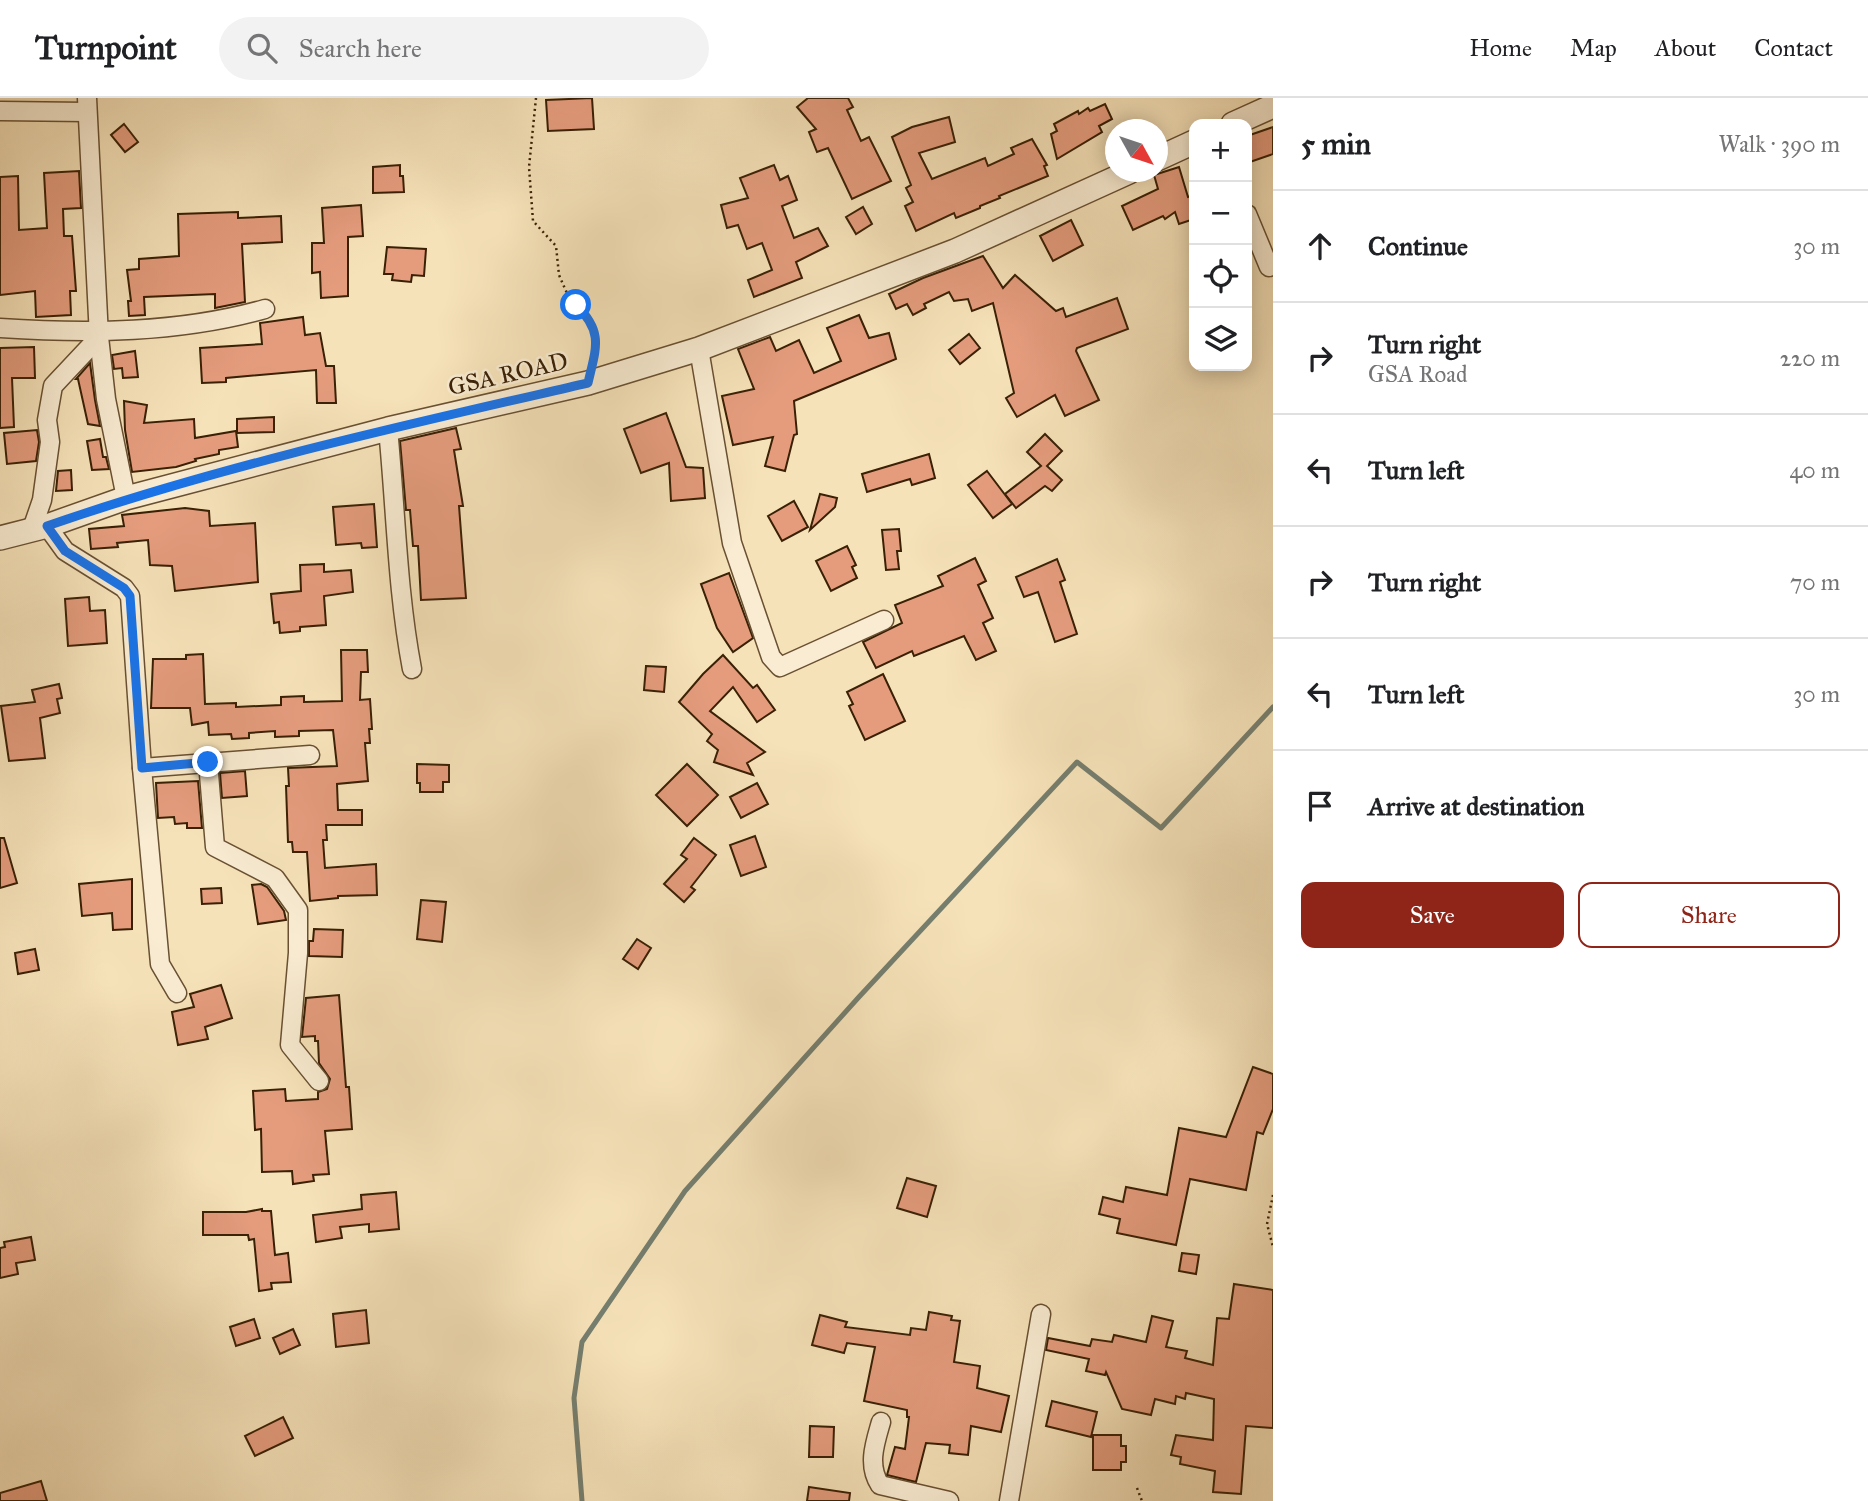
<!DOCTYPE html>
<meta charset="utf-8">
<style>
:root{--surface:#fff;--page:#f2f2f2;--text:#202124;--muted:#757577;--line:#e0e0e0;--accent:#8f2418}
body{margin:0;font-family:"IM FELL Great Primer",serif;background:var(--page);color:var(--text)}
.controls{position:absolute;right:21px;top:21px;display:grid;overflow:hidden;border-radius:14px;box-shadow:0 4px 18px #0003}
.controls button{width:63px;height:63px;display:grid;place-items:center;padding:0;border:0;border-bottom:2px solid var(--line);background:var(--surface);color:var(--text);font:35px sans-serif}
.compass{position:absolute;left:1105px;top:21px;width:63px;height:63px;border-radius:50%;background:var(--surface);box-shadow:0 4px 18px #0003;rotate:130deg}
.stop{position:absolute;width:21px;height:21px;margin:-16px;border:5px solid #1a73e8;border-radius:50%;background:#fff}
.stop.end{background:#1a73e8;border-color:#fff;box-shadow:0 2px 7px #0008}
.list{margin:0;padding:0;list-style:none}
h2{display:flex;justify-content:space-between;align-items:center;height:91px;margin:0;padding:0 28px;font-size:30px}
h2 small{font-size:23px;font-weight:400;color:var(--muted)}
.list li{display:grid;grid-template-columns:46px 1fr auto;gap:21px;align-items:center;box-sizing:border-box;height:112px;padding:0 28px;border-top:2px solid var(--line)}
.list b{display:block;font-size:26px;white-space:nowrap}
.list p{margin:0;font-size:23px;white-space:nowrap;color:var(--muted)}
.list em{font-size:23px;font-style:normal;color:var(--muted)}
.actions{display:flex;gap:14px;padding:21px 28px}
.actions a{flex:1;padding:16px 0;border:2px solid var(--accent);border-radius:14px;text-align:center;font-size:24px;color:var(--accent)}
.actions .main{background:var(--accent);color:#fff}
.icon{flex:none;width:38px;height:38px;fill:none;stroke:currentColor;stroke-width:2;stroke-linecap:round;stroke-linejoin:round}
.map{position:relative;flex:none;width:1273px;height:1403px;overflow:hidden}
header{display:flex;align-items:center;gap:42px;box-sizing:border-box;height:98px;padding:0 35px;background:var(--surface);border-bottom:2px solid var(--line)}
header strong{font-size:33px}
nav{display:flex;gap:38px;margin-inline-start:auto;font-size:24px}
.search{width:490px;height:63px;background:var(--page);display:flex;align-items:center;gap:18px;box-sizing:border-box;padding:0 24px;border-radius:38px;color:var(--muted);font-size:26px}
main{display:flex}
aside{flex:1;background:var(--surface)}
.map>svg:first-child{display:block}
.lines{fill:none;stroke-linecap:round;stroke-linejoin:round}
.stream{stroke:#757e6e;stroke-width:5}
.building{fill:#e49c7d;stroke:#3a2005;stroke-width:2}
.minor-casing{stroke:#695032;stroke-width:21}
.tertiary-casing{stroke:#695032;stroke-width:26}
.path{stroke:#3a2005;stroke-width:2.5;stroke-dasharray:2 3.5;stroke-linecap:butt}
.minor{stroke:#f9ecd2;stroke-width:18}
.tertiary{stroke:#f9ecd2;stroke-width:23}
.route{stroke:#1a73e8;stroke-width:9}
.labels{text-anchor:middle;dominant-baseline:central;stroke-width:5;stroke-linejoin:round;paint-order:stroke}
.street-label{font-size:24px;fill:#3a2005;stroke:#f9ecd2}
</style>
<header>
<strong>Turnpoint</strong>
<div class="search"><svg class="icon" aria-label="search" viewBox="0 0 24 24"><circle cx="10" cy="10" r="6"/><path d="M15 15l6 6"/></svg>Search here</div>
<nav><a>Home</a><a>Map</a><a>About</a><a>Contact</a></nav>
</header>
<main>
<div class="map">
<svg width="1273" height="1403" viewBox="0 0 1273 1403">
<rect width="100%" height="100%" fill="#f6e2b9"/>
<filter id="stains"><feTurbulence type="fractalNoise" baseFrequency=".00286" numOctaves="4"/><feColorMatrix values="0 0 0 0 .2 0 0 0 0 .09 0 0 0 0 .02 0 0 0 .5 -.17"/></filter>
<radialGradient id="worn" r=".72"><stop offset=".6" stop-color="#630" stop-opacity="0"/><stop offset="1" stop-color="#630" stop-opacity=".3"/></radialGradient>
<g class="lines">
<path class="stream" d="M582 1403 574 1300 582 1244 685 1093 858 900 1077 664 1161 730 1273 609"/>
</g>
<g class="building">
<path d="M592 0 594 31 548 33 546 2Z"/>
<path d="M808 0H848L853 9 847 12 861 43 869 39 891 83 852 101 828 50 817 54 809 34 816 31 797 9Z"/>
<path d="M1105 6 1112 21 1099 28 1102 34 1057 61 1051 36 1057 33 1054 26 1078 13 1079 16 1088 10 1090 13Z"/>
<path d="M949 19 955 44 919 55 932 81 985 60 988 68 1014 56 1011 50 1032 41 1047 67 1044 68 1048 78 999 98 1000 100 980 108V110L956 120 954 115 916 133 905 108 913 104 906 90 911 87 892 39 912 29Z"/>
<path d="M124 26 138 44 125 54 111 37Z"/>
<path d="M1273 29V56L1250 64 1247 56V38Z"/>
<path d="M400 67V78H403L404 94 373 95V69Z"/>
<path d="M774 67 780 82 788 78 797 102 782 108 794 140 818 130 828 148 796 164 802 180 754 199 748 182 772 172 762 145 747 151 738 127 727 130 721 107 748 100 740 80Z"/>
<path d="M1179 69 1188 99 1194 97V121L1179 126 1175 114 1165 121 1163 118 1133 132 1122 108 1158 91 1154 77Z"/>
<path d="M79 73 81 110 63 111 64 138H72L76 193H70L71 217 36 219 35 193 0 197V79L18 78 19 132 47 130 44 75Z"/>
<path d="M361 107 363 138 348 139V198L321 200 320 174 312 175V145H324L322 110Z"/>
<path d="M863 109 872 126 856 136 846 119Z"/>
<path d="M238 114V120L281 118 282 144 242 146 245 204 215 210V196L144 199 145 217 129 218 128 203H131L127 172 139 171V161L179 158 178 116Z"/>
<path d="M1071 122 1083 147 1053 163 1040 138Z"/>
<path d="M387 149 426 151 424 178 412 177 411 184 392 182 393 176H384Z"/>
<path d="M983 158 1003 190 1015 177 1056 213 1063 210 1066 219 1117 200 1128 231 1077 250 1076 253 1099 302 1065 318 1055 297 1017 319 1006 300 1014 295 993 205 972 213 968 201 954 203 949 194 924 206 926 210 913 217 907 206 896 211 889 196 923 180Z"/>
<path d="M859 217 869 240 889 235 896 261 794 303 797 336 794 337 785 373 765 368 773 339 733 347 722 298 754 291 738 251 770 239 776 253 799 242 814 275 841 263 827 230Z"/>
<path d="M303 219 305 237 320 235 326 268H334L336 305H317L316 272 226 280V284L202 285 200 250 262 246 260 225Z"/>
<path d="M969 236 980 250 960 266 949 252Z"/>
<path d="M34 249 35 280H12L14 329 0 330V250Z"/>
<path d="M135 253 138 279 123 280 122 270 114 271 112 257Z"/>
<path d="M90 265 95 302 100 328 88 326 78 281H76Z"/>
<path d="M124 303 147 307 144 325 194 321 195 340 236 333 238 349 219 352V356L195 361 196 363 176 369 132 374 125 332Z"/>
<path d="M666 315 686 369 703 370 705 400 671 403 669 365 641 375 624 331Z"/>
<path d="M274 319V334L237 335V321Z"/>
<path d="M456 330 461 351 454 352 463 408H459L466 500 421 502 418 448H413L410 412H406L400 343Z"/>
<path d="M37 332 39 344 36 363 7 366 4 335Z"/>
<path d="M1045 336 1062 353 1047 368 1062 382 1052 393 1045 388 1016 410 1005 396 1041 368 1027 354Z"/>
<path d="M100 341 103 359H106L109 371 92 372 87 343Z"/>
<path d="M929 356 935 380 912 387 910 381 867 394 862 376Z"/>
<path d="M71 372 72 392 56 393 58 373Z"/>
<path d="M987 373 1012 406 993 420 968 387Z"/>
<path d="M820 396 837 400 835 409 810 432Z"/>
<path d="M794 403 808 429 782 443 768 418Z"/>
<path d="M374 406 377 449 362 450 361 445 336 447 333 409Z"/>
<path d="M185 410 209 413 210 428 255 425 258 484 175 493 172 468 150 467 148 442 117 445 118 449 91 451 89 431 124 428 122 417Z"/>
<path d="M899 431 901 453H897L899 471 886 472 882 432Z"/>
<path d="M847 448 856 467 852 469 857 480 831 493 816 463Z"/>
<path d="M975 460 986 483 978 487 993 520 983 525 996 553 976 562 964 538 914 558 912 553 876 570 863 544 902 525 895 507 943 488 938 478Z"/>
<path d="M1057 461 1065 482 1060 484 1077 536 1055 544 1038 494 1024 499 1016 479Z"/>
<path d="M324 466V474L351 472 353 494 324 498 326 527 300 529V533L280 535 279 524 274 525 271 496 301 493 300 467Z"/>
<path d="M729 475 753 540 733 554 717 530 701 486Z"/>
<path d="M89 499 90 513 105 512 107 545 68 548 65 501Z"/>
<path d="M341 552H367L368 574H361L360 602 370 601 372 631H369L370 645H365L368 683 337 686 338 712H362V727H326L327 742H323L325 770 376 766 377 797 338 798V800L310 803 307 754H293L292 744H288L286 688H289L288 670 337 668 333 632 299 633V638L275 639V633L249 635V640L232 641 231 636 209 637 208 624 192 627 190 610H151L153 561H186V557L203 556 205 606 236 605V609L281 607V599L304 598V604L342 603Z"/>
<path d="M723 557 753 590 757 587 775 612 757 624 733 589 710 613 765 654 747 665 753 677 714 664 718 652 707 643 712 636 679 604 703 576Z"/>
<path d="M646 568 666 569 664 594 644 592Z"/>
<path d="M883 576 905 623 865 642 849 608 853 606 847 594Z"/>
<path d="M59 586 62 600 57 601 60 615 40 620 45 660 9 663 1 608 35 604 32 592Z"/>
<path d="M417 666 449 667V684H443V694H420V685H417Z"/>
<path d="M687 666 718 697 687 728 656 697Z"/>
<path d="M245 673 247 698 222 700 220 675Z"/>
<path d="M198 683 202 730H187V725L175 726 174 719 158 720 156 685Z"/>
<path d="M757 685 768 706 741 720 730 699Z"/>
<path d="M755 738 766 769 741 778 730 747Z"/>
<path d="M0 740H4L17 785 0 790Z"/>
<path d="M694 740 716 757 691 789 695 792 684 804 664 786 687 761 681 757Z"/>
<path d="M132 781V831L113 832 112 815 82 818 79 786Z"/>
<path d="M261 786 267 789 284 813 286 822 258 826 252 787Z"/>
<path d="M221 790 222 805 202 806 201 791Z"/>
<path d="M421 802 446 804 442 844 417 841Z"/>
<path d="M314 831 343 832 342 859 309 858V843H313Z"/>
<path d="M637 841 651 850 638 871 623 861Z"/>
<path d="M35 851 39 872 18 876 15 855Z"/>
<path d="M221 887 232 920 205 929 208 941 178 947 172 914 194 909 190 896Z"/>
<path d="M339 897 346 989H349L352 1031 325 1033 329 1076 313 1077 314 1083 293 1086 292 1073 262 1074 261 1031 255 1032 253 993 285 991 286 1003 318 1001V994L327 991 330 981 319 965 318 943H315V938L302 939 306 900Z"/>
<path d="M1253 969 1273 976V1011L1263 1036 1257 1034 1246 1092 1190 1081 1176 1147 1117 1135 1120 1121 1099 1116 1103 1099 1123 1104 1126 1089 1167 1097 1179 1030 1226 1039Z"/>
<path d="M907 1080 936 1088 927 1119 897 1110Z"/>
<path d="M396 1094 399 1131 369 1134V1126L340 1129 342 1140 316 1144 313 1117 362 1111 361 1097Z"/>
<path d="M262 1111V1113H271L275 1157 288 1155 291 1184 271 1185 272 1191 259 1193 254 1141 249 1142 248 1137H203V1114H246Z"/>
<path d="M31 1139 35 1162 16 1165 18 1176 0 1180V1150L5 1149 4 1144Z"/>
<path d="M1182 1155 1199 1157 1196 1176 1179 1173Z"/>
<path d="M1234 1186 1273 1192V1330L1246 1328 1241 1396 1213 1394 1215 1373 1180 1366 1181 1359 1171 1357 1176 1337 1213 1342 1214 1301 1186 1295 1185 1301 1176 1298 1175 1306 1155 1301 1151 1317 1122 1311 1106 1274 1105 1277 1086 1273 1089 1261 1046 1252 1048 1240 1090 1248 1092 1241 1112 1244 1114 1237 1146 1244 1152 1218 1173 1223 1166 1249 1187 1253 1185 1260 1213 1267 1217 1220 1229 1221Z"/>
<path d="M366 1212 369 1245 336 1249 333 1216Z"/>
<path d="M929 1214 952 1218 951 1222 960 1223 954 1264 980 1268 977 1290 1009 1298 1001 1334 971 1328 968 1357 949 1355 950 1347 926 1345 916 1384 887 1377 895 1349 905 1351 909 1319H907V1312L864 1303 875 1249 847 1245 844 1255 812 1247 820 1217 847 1224 845 1229 910 1237 911 1230 926 1232Z"/>
<path d="M254 1221 260 1240 236 1248 230 1229Z"/>
<path d="M293 1231 300 1247 280 1256 273 1240Z"/>
<path d="M1052 1303 1097 1314 1091 1339 1046 1328Z"/>
<path d="M283 1319 293 1340 255 1358 245 1338Z"/>
<path d="M810 1328 834 1329 833 1359H809Z"/>
<path d="M1093 1337H1121V1348H1126V1364H1121V1372H1093Z"/>
<path d="M41 1383 47 1403H0V1395Z"/>
<path d="M809 1389 850 1395 849 1403H807Z"/>
</g>
<g class="lines">
<g class="minor-casing">
<g id="minor">
<path d="M87 0 99 239 106 301 126 400"/>
<path d="M0 13 87 14"/>
<path d="M1247 116 1269 169"/>
<path d="M0 230C88 236 180 235 265 211"/>
<path d="M699 251 732 445 771 559 780 569 884 522"/>
<path d="M388 331C396 412 397 492 412 571"/>
<path d="M47 428 65 453 124 490 130 498 142 670 160 866 177 895"/>
<path d="M32 431 42 402 50 344 47 322 53 288 99 239"/>
<path d="M208 664 215 749 275 780 298 812V855L290 947 319 983"/>
<path d="M142 670 310 657"/>
<path d="M881 1324C875 1345 867 1367 880 1387L949 1403"/>
<path d="M1009 1403 1041 1216"/>
</g>
</g>
<g class="tertiary-casing">
<g id="tertiary">
<path d="M1233 26 1273 8"/>
<path d="M1157 61 1194 44"/>
<path d="M0 440 47 428 126 400 388 331 588 285 699 251 955 153 1129 74"/>
</g>
</g>
<g class="path">
<path d="M536 0 529 69 533 123 556 148 559 177 566 193 594 229 597 243 593 264"/>
<path d="M1273 1097 1267 1126 1273 1149"/>
<path d="M1137 1390 1142 1403"/>
</g>
<use href="#minor" class="minor"/>
<use href="#tertiary" class="tertiary"/>
</g>
<g class="lines">
<path class="route" d="M208 664 142 670 130 498 124 490 65 453 47 428C223 367 406 327 588 285 596 250 604 234 576 207"/>
</g>
<g class="labels">
<g class="street-label">
<text transform="translate(508 276) rotate(-13)">GSA ROAD</text>
</g>
</g>
<rect width="100%" height="100%" filter="url(#stains)"/>
<rect width="100%" height="100%" fill="url(#worn)"/>
</svg>
<div class="controls">
<button>+</button>
<button>−</button>
<button><svg class="icon" aria-label="locate" viewBox="0 0 24 24"><circle cx="12" cy="12" r="6"/><path d="M12 2v4M12 18v4M2 12h4M18 12h4"/></svg></button>
<button><svg class="icon" aria-label="layers" viewBox="0 0 24 24"><path d="M12 4l9 5-9 5-9-5zM3 14l9 5 9-5"/></svg></button>
</div>
<svg class="compass" viewBox="-18 -18 36 36"><path d="M0-13l5 13h-10z" fill="#e53935"/><path d="M0 13l5-13h-10z" fill="#757577"/></svg>
<div class="stop" style="left:576px;top:207px"></div>
<div class="stop end" style="left:208px;top:664px"></div>
</div>
<aside>
<h2>5 min<small>Walk · 390 m</small></h2>
<ul class="list">
<li><svg class="icon" aria-label="ahead" viewBox="0 0 24 24"><path d="M12 20V5M6 11l6-6 6 6"/></svg><div><b>Continue</b></div><em>30 m</em></li>
<li><svg class="icon" aria-label="right" viewBox="0 0 24 24"><path d="M7 20v-9h11M14 6l5 5-5 5"/></svg><div><b>Turn right</b><p>GSA Road</p></div><em>220 m</em></li>
<li><svg class="icon" aria-label="left" viewBox="0 0 24 24"><path d="M17 20v-9H6M10 6l-5 5 5 5"/></svg><div><b>Turn left</b></div><em>40 m</em></li>
<li><svg class="icon" aria-label="right" viewBox="0 0 24 24"><path d="M7 20v-9h11M14 6l5 5-5 5"/></svg><div><b>Turn right</b></div><em>70 m</em></li>
<li><svg class="icon" aria-label="left" viewBox="0 0 24 24"><path d="M17 20v-9H6M10 6l-5 5 5 5"/></svg><div><b>Turn left</b></div><em>30 m</em></li>
<li><svg class="icon" aria-label="arrive" viewBox="0 0 24 24"><path d="M6 21V4h12l-3 4 3 4H6"/></svg><div><b>Arrive at destination</b></div></li>
</ul>
<div class="actions"><a class="main">Save</a><a>Share</a></div>
</aside>
</main>
